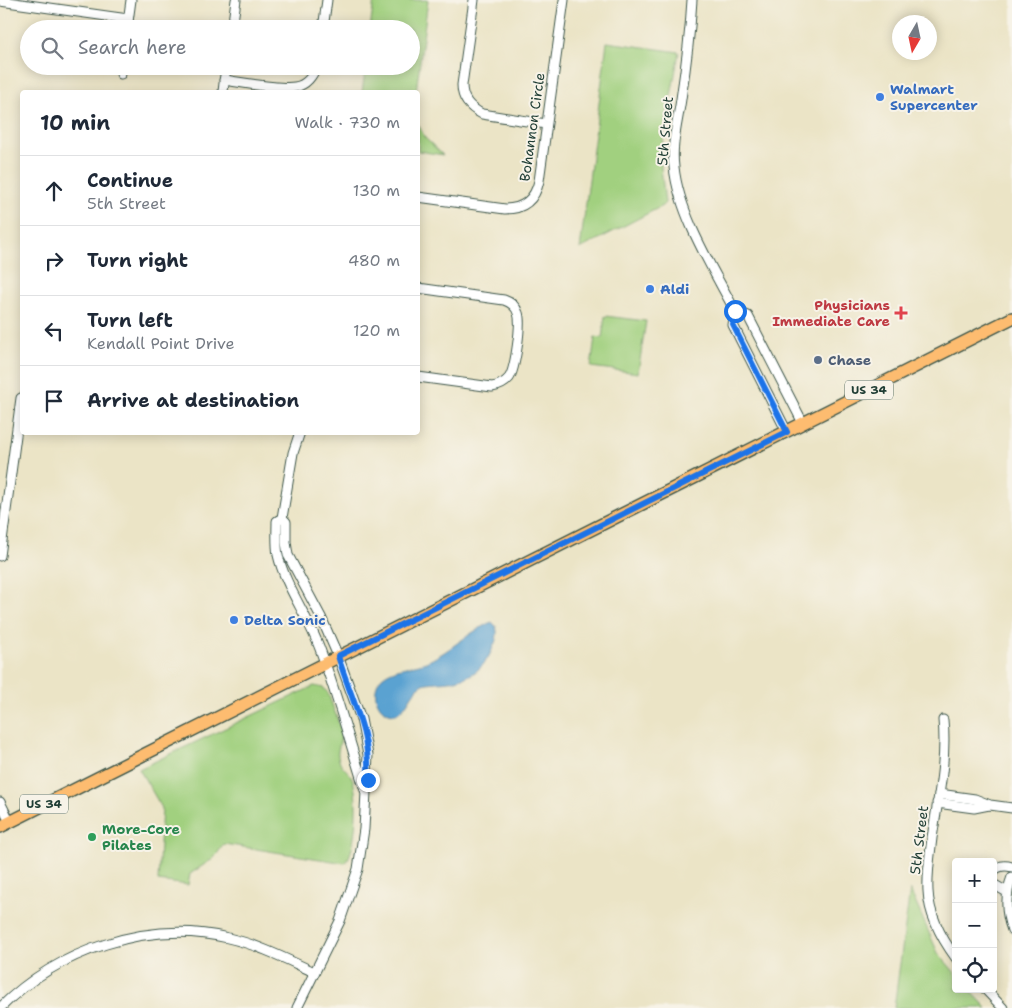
<!DOCTYPE html>
<meta charset="utf-8">
<style>
:root{--surface:#fff;--page:#f2f2f3;--text:#1f2937;--muted:#747a83;--line:#e0e1e3}
body{margin:0;font-family:"Shantell Sans",sans-serif;background:var(--page);color:var(--text)}
.controls{position:absolute;right:15px;bottom:15px;display:grid;overflow:hidden;border-radius:5px;box-shadow:0 2px 12px #0003}
.controls button{width:45px;height:45px;display:grid;place-items:center;padding:0;border:0;border-bottom:1px solid var(--line);background:var(--surface);color:var(--text);font:25px sans-serif}
.compass{position:absolute;left:892px;top:15px;width:45px;height:45px;border-radius:50%;background:var(--surface);box-shadow:0 2px 12px #0003;rotate:189deg}
.stop{position:absolute;width:15px;height:15px;margin:-11px;border:4px solid #1a73e8;border-radius:50%;background:#fff}
.stop.end{background:#1a73e8;border-color:#fff;box-shadow:0 1px 5px #0008}
.list{margin:0;padding:0;list-style:none}
h2{display:flex;justify-content:space-between;align-items:center;height:65px;margin:0;padding:0 20px;font-size:21px}
h2 small{font-size:16px;font-weight:400;color:var(--muted)}
.list li{display:grid;grid-template-columns:32px 1fr auto;gap:15px;align-items:center;box-sizing:border-box;height:70px;padding:0 20px;border-top:1px solid var(--line)}
.list b{display:block;font-size:19px;white-space:nowrap}
.list p{margin:0;font-size:16px;white-space:nowrap;color:var(--muted)}
.list em{font-size:16px;font-style:normal;color:var(--muted)}
.icon{flex:none;width:28px;height:28px;fill:none;stroke:currentColor;stroke-width:2;stroke-linecap:round;stroke-linejoin:round}
.map{position:relative;flex:none;width:1012px;height:1008px;overflow:hidden}
.search{position:absolute;background:var(--surface);box-shadow:0 2px 12px #0003;left:20px;top:20px;width:400px;height:55px;display:flex;align-items:center;gap:12px;box-sizing:border-box;padding:0 18px;border-radius:28px;color:var(--muted);font-size:19px}
.panel{position:absolute;background:var(--surface);box-shadow:0 2px 12px #0003;left:20px;top:90px;width:400px;height:345px;border-radius:5px}
.map>svg:first-child{display:block}
.green{fill:#a1d07f;stroke:#60865a}
.water{fill:#5aa2d1;stroke:#3c7082}
.lines{fill:none;stroke-linecap:round;stroke-linejoin:round}
.minor-casing{stroke:#3e564a;stroke-width:11}
.major-casing{stroke:#3e564a;stroke-width:14}
.minor{stroke:#fff;stroke-width:9}
.major{stroke:#fdbc70;stroke-width:11}
.route{stroke:#1a73e8;stroke-width:6}
.shop-dot{fill:#3f7fe0;stroke:#f7f3e8;stroke-width:2}
.health-dot{fill:#e0444e;stroke:#f7f3e8;stroke-width:2}
.service-dot{fill:#5c6f8a;stroke:#f7f3e8;stroke-width:2}
.leisure-dot{fill:#2e9e5b;stroke:#f7f3e8;stroke-width:2}
.labels{text-anchor:middle;dominant-baseline:central;stroke-width:4;stroke-linejoin:round;paint-order:stroke}
.shield{fill:#f7f3e8;stroke:#60746a;stroke-width:1}
.shield-label{font-size:12px;font-weight:bold;fill:#1f3d34}
.shop-label{font-size:14px;font-weight:bold;fill:#366cbe;stroke:#f7f3e8;text-anchor:start}
.street-label{font-size:14px;fill:#1f3d34;stroke:#f7f3e8}
.health-label{font-size:14px;font-weight:bold;fill:#be3a42;stroke:#f7f3e8;text-anchor:end}
.service-label{font-size:14px;font-weight:bold;fill:#4e5e75;stroke:#f7f3e8;text-anchor:start}
.leisure-label{font-size:14px;font-weight:bold;fill:#27864d;stroke:#f7f3e8;text-anchor:start}
</style>
<div class="map">
<svg width="1012" height="1008" viewBox="0 0 1012 1008">
<rect width="100%" height="100%" fill="#f7f3e8"/>
<filter id="ink" filterUnits="userSpaceOnUse"><feTurbulence type="fractalNoise" baseFrequency=".02" numOctaves="2"/><feDisplacementMap in="SourceGraphic" scale="10" xChannelSelector="R" yChannelSelector="G"/><feConvolveMatrix kernelMatrix="1 2 1 2 8 2 1 2 1" color-interpolation-filters="sRGB"/></filter>
<filter id="wash" filterUnits="userSpaceOnUse"><feTurbulence type="fractalNoise" baseFrequency=".0096" numOctaves="4" result="noise"/><feDisplacementMap in="SourceGraphic" scale="20" xChannelSelector="R" yChannelSelector="G"/><feGaussianBlur stdDeviation="1.12" result="paint"/><feColorMatrix in="noise" values="0 0 0 0 0 0 0 0 0 0 0 0 0 0 0 0 0 1.4 0 .05"/><feComposite in="paint" operator="in"/></filter>
<g filter="url(#wash)">
<rect width="100%" height="100%" fill="#ebe4c6"/>
<g class="green">
<path d="M374 0H428L416 92H362L366 66H411V29H370Z"/>
<path d="M607 42 679 52 662 146 661 167 665 203 662 206 580 249Z"/>
<path d="M418 124 425 138 443 155 418 151Z"/>
<path d="M605 316 646 321 638 373 591 367 595 337 602 338Z"/>
<path d="M314 686 324 688 328 693C332 706 339 720 341 733 342 740 337 748 338 756 340 768 348 769 352 778 359 793 357 852 345 863L224 844 214 858 190 874 188 885 158 881 162 808 139 769Z"/>
<path d="M910 890 938 953 956 974V989H969L987 1008H894Z"/>
</g>
<path class="water" d="M492 622 496 626C499 636 495 643 491 652 480 676 461 681 437 682 432 683 426 682 422 685 410 692 409 707 396 714 377 715 369 690 382 677 393 667 412 667 426 662 443 655 459 641 475 631 481 628 485 624 492 622Z"/>
</g>
<g filter="url(#ink)">
<g class="lines">
<g class="minor-casing">
<g id="minor">
<path d="M474 0 462 85C462 99 469 107 482 114L546 124"/>
<path d="M692 0C690 34 686 66 681 99 678 121 671 145 674 167 679 215 713 269 735 311L733 325 787 432"/>
<path d="M0 1 128 19"/>
<path d="M127 29 131 0"/>
<path d="M232 29 236 0"/>
<path d="M323 29 327 0"/>
<path d="M121 74 122 66"/>
<path d="M224 80C240 82 281 90 295 87 306 85 313 76 316 66"/>
<path d="M223 92 226 66"/>
<path d="M418 197 505 209C524 209 535 199 539 181L564 0"/>
<path d="M418 288 504 300C510 302 516 306 518 313 522 323 515 370 509 378 504 384 499 386 492 387L418 377"/>
<path d="M735 311 748 316 803 423"/>
<path d="M300 432 293 453 282 518 277 521C277 532 276 544 278 555 285 586 309 618 320 649 337 695 350 743 365 790"/>
<path d="M282 518 286 522V542L288 555 321 617 338 656 361 719 368 755 364 829 358 869 340 921 297 1008"/>
<path d="M0 556 21 398"/>
<path d="M943 720C947 759 938 799 932 838 930 855 927 874 928 891 929 915 942 939 956 958"/>
<path d="M939 794 975 799 990 805 1012 808"/>
<path d="M0 802 10 822"/>
<path d="M937 803 974 808 989 805"/>
<path d="M993 872C998 865 1005 865 1012 867"/>
<path d="M1012 877C1005 895 1005 912 1012 930"/>
<path d="M993 884 1007 892"/>
<path d="M985 989 1003 1008"/>
<path d="M0 1008C58 950 148 919 228 938 259 945 286 959 314 972"/>
</g>
</g>
<g class="major-casing">
<path id="major" d="M0 827 1012 318"/>
</g>
<use href="#minor" class="minor"/>
<use href="#major" class="major"/>
</g>
</g>
<g class="lines" filter="url(#ink)">
<path class="route" d="M368 780C371 733 351 699 338 656L787 432 733 325 735 311"/>
</g>
<g class="shop-dot">
<circle cx="880" cy="97" r="5"/>
<circle cx="650" cy="289" r="5"/>
<circle cx="234" cy="620" r="5"/>
</g>
<path class="health-dot" d="M898.5 305.5h5v5h5v5h-5v5h-5v-5h-5v-5h5z"/>
<circle class="service-dot" cx="818" cy="360" r="5"/>
<circle class="leisure-dot" cx="92" cy="837" r="5"/>
<g class="labels">
<g class="shield">
<rect x="845" y="380.5" width="48" height="19" rx="4"/>
<rect x="20" y="794.5" width="48" height="19" rx="4"/>
</g>
<g class="shield-label">
<text x="869" y="390">US 34</text>
<text x="44" y="804">US 34</text>
</g>
<g class="shop-label">
<text x="890" y="89">Walmart<tspan x="890" dy="16">Supercenter</tspan></text>
<text x="660" y="289">Aldi</text>
<text x="244" y="620">Delta Sonic</text>
</g>
<g class="street-label">
<text transform="translate(532 127) rotate(-82)">Bohannon Circle</text>
<text transform="translate(665 131) rotate(-85)">5th Street</text>
<text transform="translate(919 840) rotate(-83)">5th Street</text>
</g>
<g class="health-label">
<text x="890" y="305">Physicians<tspan x="890" dy="16">Immediate Care</tspan></text>
</g>
<g class="service-label">
<text x="828" y="360">Chase</text>
</g>
<g class="leisure-label">
<text x="102" y="829">More-Core<tspan x="102" dy="16">Pilates</tspan></text>
</g>
</g>
</svg>
<div class="controls">
<button>+</button>
<button>−</button>
<button><svg class="icon" aria-label="locate" viewBox="0 0 24 24"><circle cx="12" cy="12" r="6"/><path d="M12 2v4M12 18v4M2 12h4M18 12h4"/></svg></button>
</div>
<svg class="compass" viewBox="-18 -18 36 36"><path d="M0-13l5 13h-10z" fill="#e53935"/><path d="M0 13l5-13h-10z" fill="#747a83"/></svg>
<div class="stop" style="left:735px;top:311px"></div>
<div class="stop end" style="left:368px;top:780px"></div>
<div class="search"><svg class="icon" aria-label="search" viewBox="0 0 24 24"><circle cx="10" cy="10" r="6"/><path d="M15 15l6 6"/></svg>Search here</div>
<section class="panel">
<h2>10 min<small>Walk · 730 m</small></h2>
<ul class="list">
<li><svg class="icon" aria-label="ahead" viewBox="0 0 24 24"><path d="M12 20V5M6 11l6-6 6 6"/></svg><div><b>Continue</b><p>5th Street</p></div><em>130 m</em></li>
<li><svg class="icon" aria-label="right" viewBox="0 0 24 24"><path d="M7 20v-9h11M14 6l5 5-5 5"/></svg><div><b>Turn right</b></div><em>480 m</em></li>
<li><svg class="icon" aria-label="left" viewBox="0 0 24 24"><path d="M17 20v-9H6M10 6l-5 5 5 5"/></svg><div><b>Turn left</b><p>Kendall Point Drive</p></div><em>120 m</em></li>
<li><svg class="icon" aria-label="arrive" viewBox="0 0 24 24"><path d="M6 21V4h12l-3 4 3 4H6"/></svg><div><b>Arrive at destination</b></div></li>
</ul>
</section>
</div>
